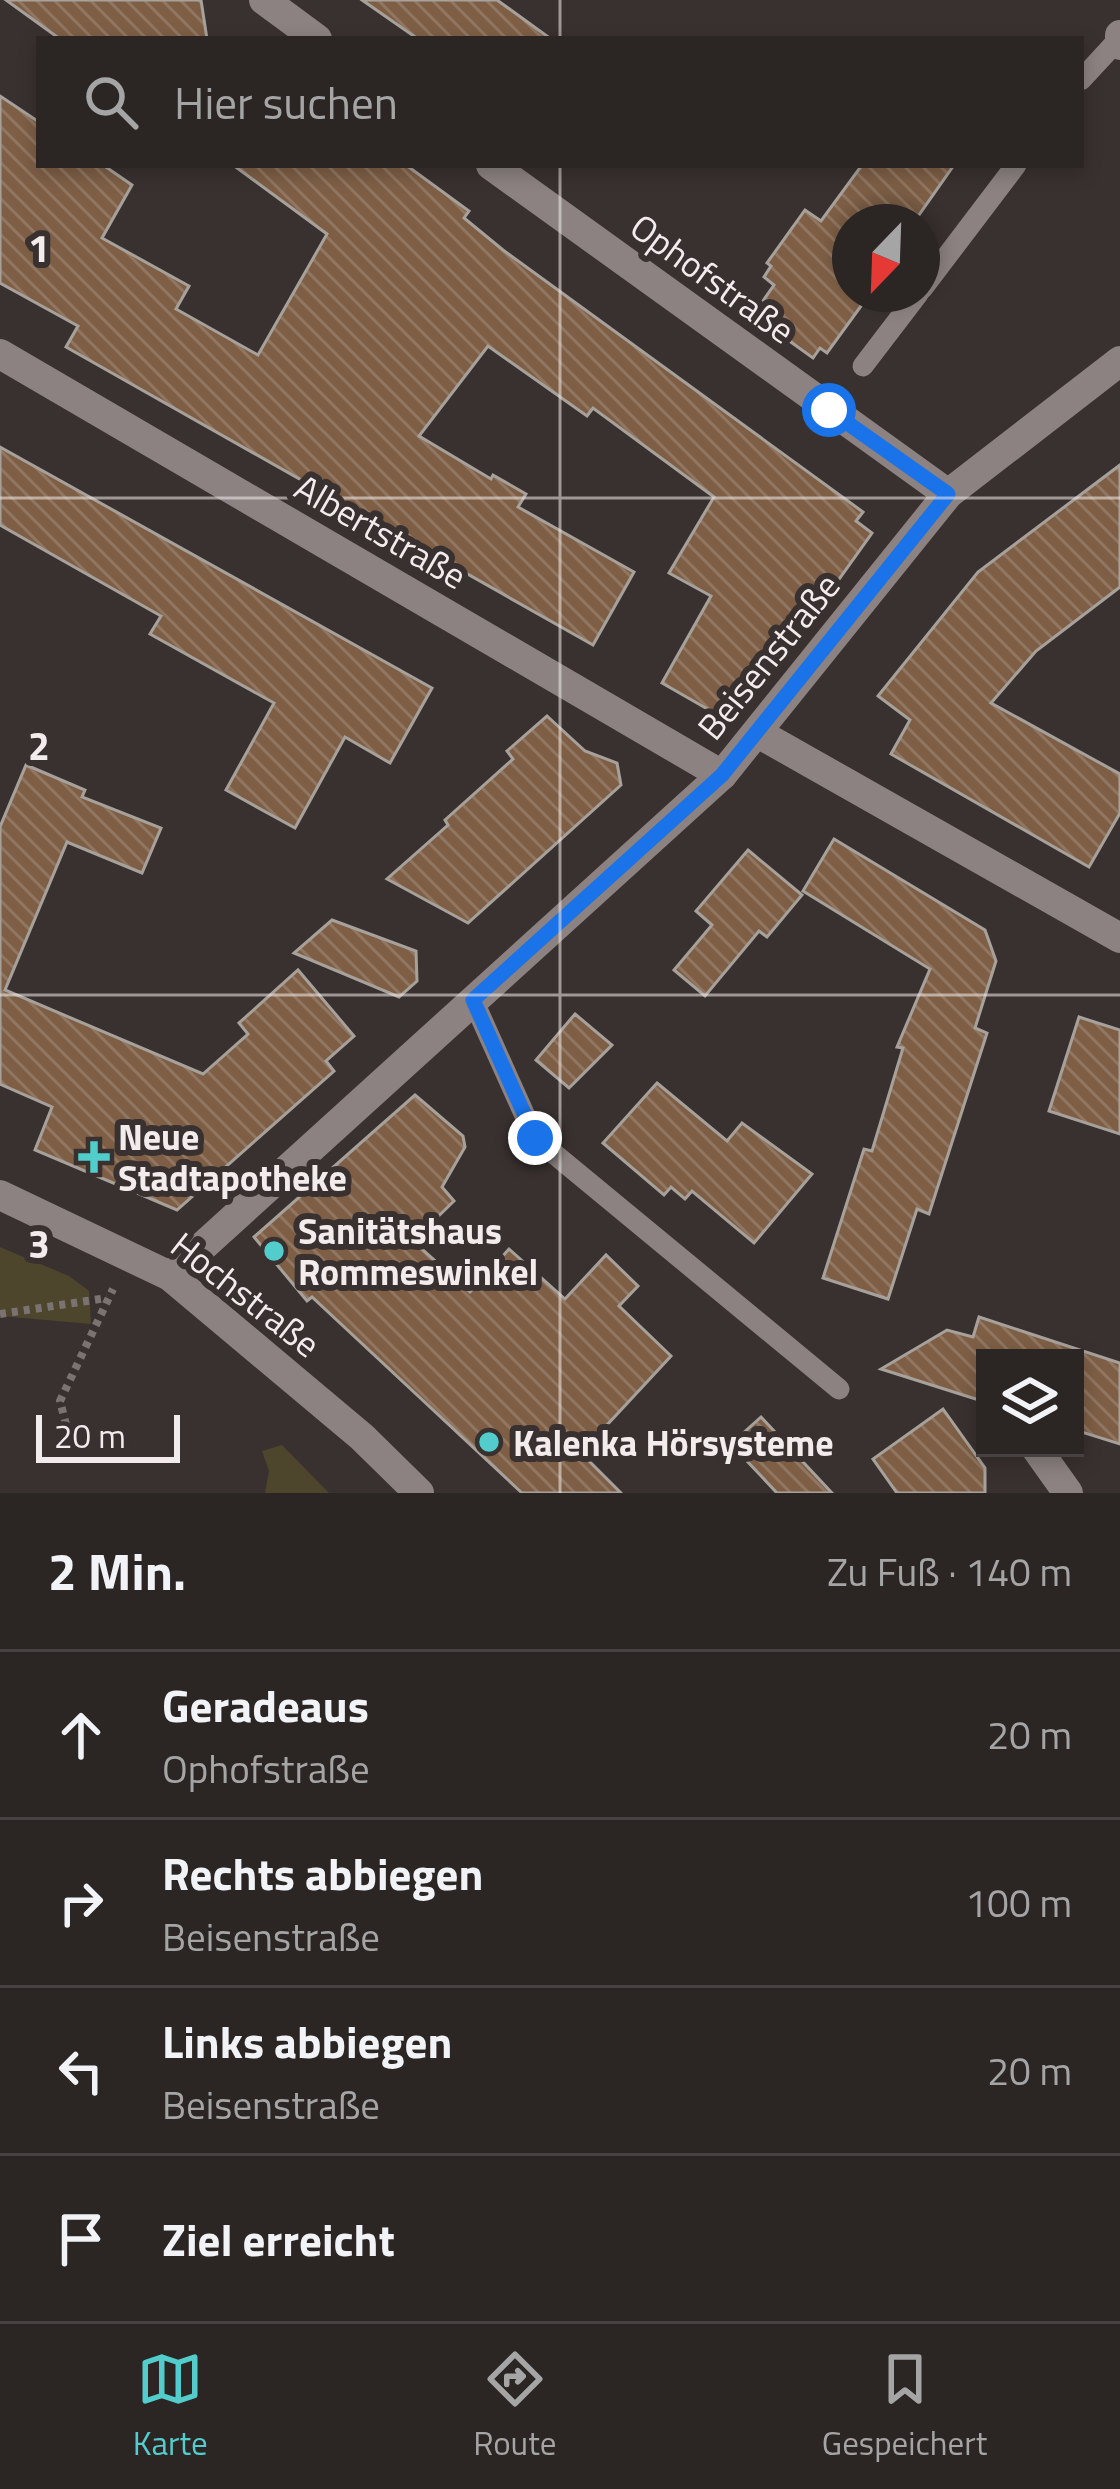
<!DOCTYPE html>
<html lang="de">
<meta charset="utf-8">
<style>
:root{--surface:#2b2524;--page:#373131;--text:#f1f3f6;--muted:#a6a5a6;--line:#474241;--accent:#52cdcc}
body{margin:0;font-family:"Titillium Web",sans-serif;background:var(--page);color:var(--text)}
.controls{position:absolute;right:36px;bottom:36px;display:grid;overflow:hidden;border-radius:0px;box-shadow:0 6px 18px #0003}
.controls button{width:108px;height:108px;display:grid;place-items:center;padding:0;border:0;border-bottom:3px solid var(--line);background:var(--surface);color:var(--text);font:60px sans-serif}
.compass{position:absolute;left:832px;top:204px;width:108px;height:108px;border-radius:50%;background:var(--surface);box-shadow:0 6px 18px #0003;rotate:203deg}
.scale{position:absolute;left:36px;bottom:30px;width:144px;box-sizing:border-box;padding-left:12px;border:6px solid #f2edec;border-top:0;font-size:33px;line-height:42px;white-space:nowrap;color:#f2edec;-webkit-text-stroke:9px #393130;paint-order:stroke}
.stop{position:absolute;width:36px;height:36px;margin:-27px;border:9px solid #1a73e8;border-radius:50%;background:#fff}
.stop.end{background:#1a73e8;border-color:#fff;box-shadow:0 3px 12px #0008}
.list{margin:0;padding:0;list-style:none}
h2{display:flex;justify-content:space-between;align-items:center;height:156px;margin:0;padding:0 48px;font-size:51px}
h2 small{font-size:39px;font-weight:400;color:var(--muted)}
.list li{display:grid;grid-template-columns:78px 1fr auto;gap:36px;align-items:center;box-sizing:border-box;height:168px;padding:0 48px;border-top:3px solid var(--line)}
.list b{display:block;font-size:45px;white-space:nowrap}
.list p{margin:0;font-size:39px;white-space:nowrap;color:var(--muted)}
.list em{font-size:39px;font-style:normal;color:var(--muted)}
.icon{flex:none;width:66px;height:66px;fill:none;stroke:currentColor;stroke-width:2;stroke-linecap:round;stroke-linejoin:round}
.map{position:relative;flex:none;width:1120px;height:1493px;overflow:hidden}
.search{position:absolute;background:var(--surface);box-shadow:0 6px 18px #0003;left:36px;right:36px;top:36px;height:132px;display:flex;align-items:center;gap:30px;box-sizing:border-box;padding:0 42px;border-radius:0px;color:var(--muted);font-size:45px}
.sheet{height:828px;background:var(--surface)}
nav{display:flex;justify-content:space-around;align-items:center;box-sizing:border-box;height:168px;border-top:3px solid var(--line);background:var(--surface);font-size:33px;color:var(--muted)}
nav a{display:grid;justify-items:center;gap:6px}
nav .on{color:var(--accent)}
.map>svg:first-child{display:block}
.green{fill:#4d452c}
.building{fill:url(#building-back-hatch);stroke:#a7a19b;stroke-width:3}
.lines{fill:none;stroke-linecap:round;stroke-linejoin:round}
.path{stroke:#7a7372;stroke-width:8;stroke-dasharray:6 6;stroke-linecap:butt}
.lane{stroke:#8b8281;stroke-width:21}
.street{stroke:#8b8281;stroke-width:30}
.route{stroke:#1a73e8;stroke-width:15}
.grid{fill:none;stroke:#f2edec;stroke-width:3;stroke-opacity:0.55}
.poi-dot{fill:#52cdcc;stroke:#393130;stroke-width:4.5}
.labels{text-anchor:middle;dominant-baseline:central;stroke-width:12;stroke-linejoin:round;paint-order:stroke}
.street-label{font-size:36px;fill:#f2edec;stroke:#393130}
.poi-label{font-size:36px;font-weight:bold;fill:#f2edec;stroke:#393130;text-anchor:start}
.grid-label{font-size:39px;text-anchor:middle;font-weight:bold;fill:#f2edec;stroke:#393130;stroke-width:12;stroke-linejoin:round;paint-order:stroke}
</style>
<div class="map">
<svg width="1120" height="1493" viewBox="0 0 1120 1493">
<defs>
<pattern id="building-back-hatch" width="6" height="6" patternUnits="userSpaceOnUse" patternTransform="scale(3)"><rect width="6" height="6" fill="#7e5f46"/><path d="M-1 5l2 2M0 0l6 6M5-1l2 2" fill="none" stroke="#917661"/></pattern>
</defs>
<rect width="100%" height="100%" fill="#393130"/>
<g class="green">
<path d="M0 1247 69 1276 89 1291 91 1324 0 1316Z"/>
<path d="M282 1445 329 1493H265L269 1471 262 1451Z"/>
</g>
<g class="building">
<path d="M6 0H201L207 39H60Z"/>
<path d="M362 0H497L551 39H418Z"/>
<path d="M0 96 39 122V165H103L132 185 102 238 189 286 176 309 258 355 327 234 233 165H406L469 211 464 218 503 250 863 512 856 521 872 533 822 603 731 710 711 711 662 683 711 596 669 573 714 497 593 408 587 416 488 346 419 436 491 479 493 475 526 494 518 507 634 572 593 645 66 347 78 326 0 283Z"/>
<path d="M862 165H954L914 222H850V294L869 295 827 353 820 348 813 358 753 315 774 285 764 277 771 266 767 263 805 210 821 221Z"/>
<path d="M0 447 432 688 390 763 345 737 295 828 226 790 274 703 150 634 161 616 0 525Z"/>
<path d="M1120 465V587L1036 651 991 703 1120 774V813L1089 867 891 754 910 720 878 696 978 572Z"/>
<path d="M547 716 585 751 617 763 621 785 468 923 387 879 448 825 445 820 513 759 507 751Z"/>
<path d="M26 765 85 790 82 797 161 828 142 873 67 842 5 990 203 1074 248 1034 239 1023 298 970 354 1036 326 1061 334 1071 177 1210 35 1150 52 1107 0 1084V827Z"/>
<path d="M834 839 985 930 996 961 975 1028 987 1033 929 1214 917 1209 888 1299 823 1278 864 1149 872 1151 903 1048 897 1047 930 969 803 891Z"/>
<path d="M748 850 802 895 767 937 759 931 705 996 674 970 712 925 696 911Z"/>
<path d="M332 920 416 951 417 981 399 997 294 953Z"/>
<path d="M575 1014 612 1045 569 1088 536 1060Z"/>
<path d="M1079 1017 1120 1030V1134L1049 1111Z"/>
<path d="M657 1083 727 1141 742 1123 812 1174 754 1243 692 1191 685 1199 671 1187 664 1195 603 1143Z"/>
<path d="M415 1095 463 1136 465 1147 442 1187 454 1201 413 1241 470 1292 509 1249 565 1299 606 1255 638 1286 619 1306 671 1356 581 1453 621 1493H522L312 1297 307 1301 254 1237Z"/>
<path d="M979 1317 1120 1363V1444L1075 1430V1358H985V1402L881 1369 947 1330 973 1337Z"/>
<path d="M943 1409 985 1468V1493H897L873 1459Z"/>
<path d="M761 1417 832 1493H777L731 1444Z"/>
</g>
<g class="lines">
<g class="path">
<path d="M0 1314 107 1298"/>
<path d="M72 1448 60 1401 113 1289"/>
</g>
<g class="lane">
<path d="M1081 80 1117 41"/>
<path d="M922 289 1016 165"/>
<path d="M863 366 918 294"/>
<path d="M473 1000 535 1138 839 1389"/>
</g>
<g class="street">
<path d="M264 0 317 39"/>
<path d="M1120 35V45"/>
<path d="M491 165 948 494"/>
<path d="M0 354 722 775"/>
<path d="M758 733 1120 938"/>
<path d="M0 1195 170 1276 362 1437 419 1493"/>
<path d="M170 1276 722 775 948 494 1120 361"/>
<path d="M1036 1448 1068 1493"/>
</g>
</g>
<g class="lines">
<path class="route" d="M535 1138 473 1000 722 775 948 494 829 410"/>
</g>
<path class="grid" d="M560 0V39M560 165V1493M0 498H1120M0 995H1120"/>
<g class="poi-dot">
<path d="M88 1139h12v12h12v12h-12v12h-12v-12h-12v-12h12z"/>
<circle cx="274" cy="1251" r="12"/>
<circle cx="489" cy="1442" r="12"/>
</g>
<g class="labels">
<g class="street-label">
<text transform="translate(713 278) rotate(36)">Ophofstraße</text>
<text transform="translate(381 531) rotate(30)">Albertstraße</text>
<text transform="translate(768 656) rotate(-51)">Beisenstraße</text>
<text transform="translate(246 1294) rotate(38)">Hochstraße</text>
</g>
<g class="poi-label">
<text x="118" y="1136">Neue<tspan x="118" dy="41">Stadtapotheke</tspan></text>
<text x="298" y="1230">Sanitätshaus<tspan x="298" dy="41">Rommeswinkel</tspan></text>
<text x="513" y="1442">Kalenka Hörsysteme</text>
</g>
</g>
<g class="grid-label">
<text x="39" y="262">1</text>
<text x="39" y="760">2</text>
<text x="39" y="1258">3</text>
</g>
</svg>
<div class="controls">
<button><svg class="icon" aria-label="layers" viewBox="0 0 24 24"><path d="M12 4l9 5-9 5-9-5zM3 14l9 5 9-5"/></svg></button>
</div>
<svg class="compass" viewBox="-18 -18 36 36"><path d="M0-13l5 13h-10z" fill="#e53935"/><path d="M0 13l5-13h-10z" fill="#a6a5a6"/></svg>
<div class="scale">20 m</div>
<div class="stop" style="left:829px;top:410px"></div>
<div class="stop end" style="left:535px;top:1138px"></div>
<div class="search"><svg class="icon" aria-label="search" viewBox="0 0 24 24"><circle cx="10" cy="10" r="6"/><path d="M15 15l6 6"/></svg>Hier suchen</div>
</div>
<section class="sheet">
<h2>2 Min.<small>Zu Fuß · 140 m</small></h2>
<ul class="list">
<li><svg class="icon" aria-label="ahead" viewBox="0 0 24 24"><path d="M12 20V5M6 11l6-6 6 6"/></svg><div><b>Geradeaus</b><p>Ophofstraße</p></div><em>20 m</em></li>
<li><svg class="icon" aria-label="right" viewBox="0 0 24 24"><path d="M7 20v-9h11M14 6l5 5-5 5"/></svg><div><b>Rechts abbiegen</b><p>Beisenstraße</p></div><em>100 m</em></li>
<li><svg class="icon" aria-label="left" viewBox="0 0 24 24"><path d="M17 20v-9H6M10 6l-5 5 5 5"/></svg><div><b>Links abbiegen</b><p>Beisenstraße</p></div><em>20 m</em></li>
<li><svg class="icon" aria-label="arrive" viewBox="0 0 24 24"><path d="M6 21V4h12l-3 4 3 4H6"/></svg><div><b>Ziel erreicht</b></div></li>
</ul>
</section>
<nav>
<a class="on"><svg class="icon" aria-label="map" viewBox="0 0 24 24"><path d="M3 6l6-2 6 2 6-2v14l-6 2-6-2-6 2zM9 4v14M15 6v14"/></svg>Karte</a>
<a><svg class="icon" aria-label="directions" viewBox="0 0 24 24"><path d="M12 3l9 9-9 9-9-9zM9 14v-3h6M13 9l2 2-2 2"/></svg>Route</a>
<a><svg class="icon" aria-label="saved" viewBox="0 0 24 24"><path d="M7 4h10v16l-5-4-5 4z"/></svg>Gespeichert</a>
</nav>
